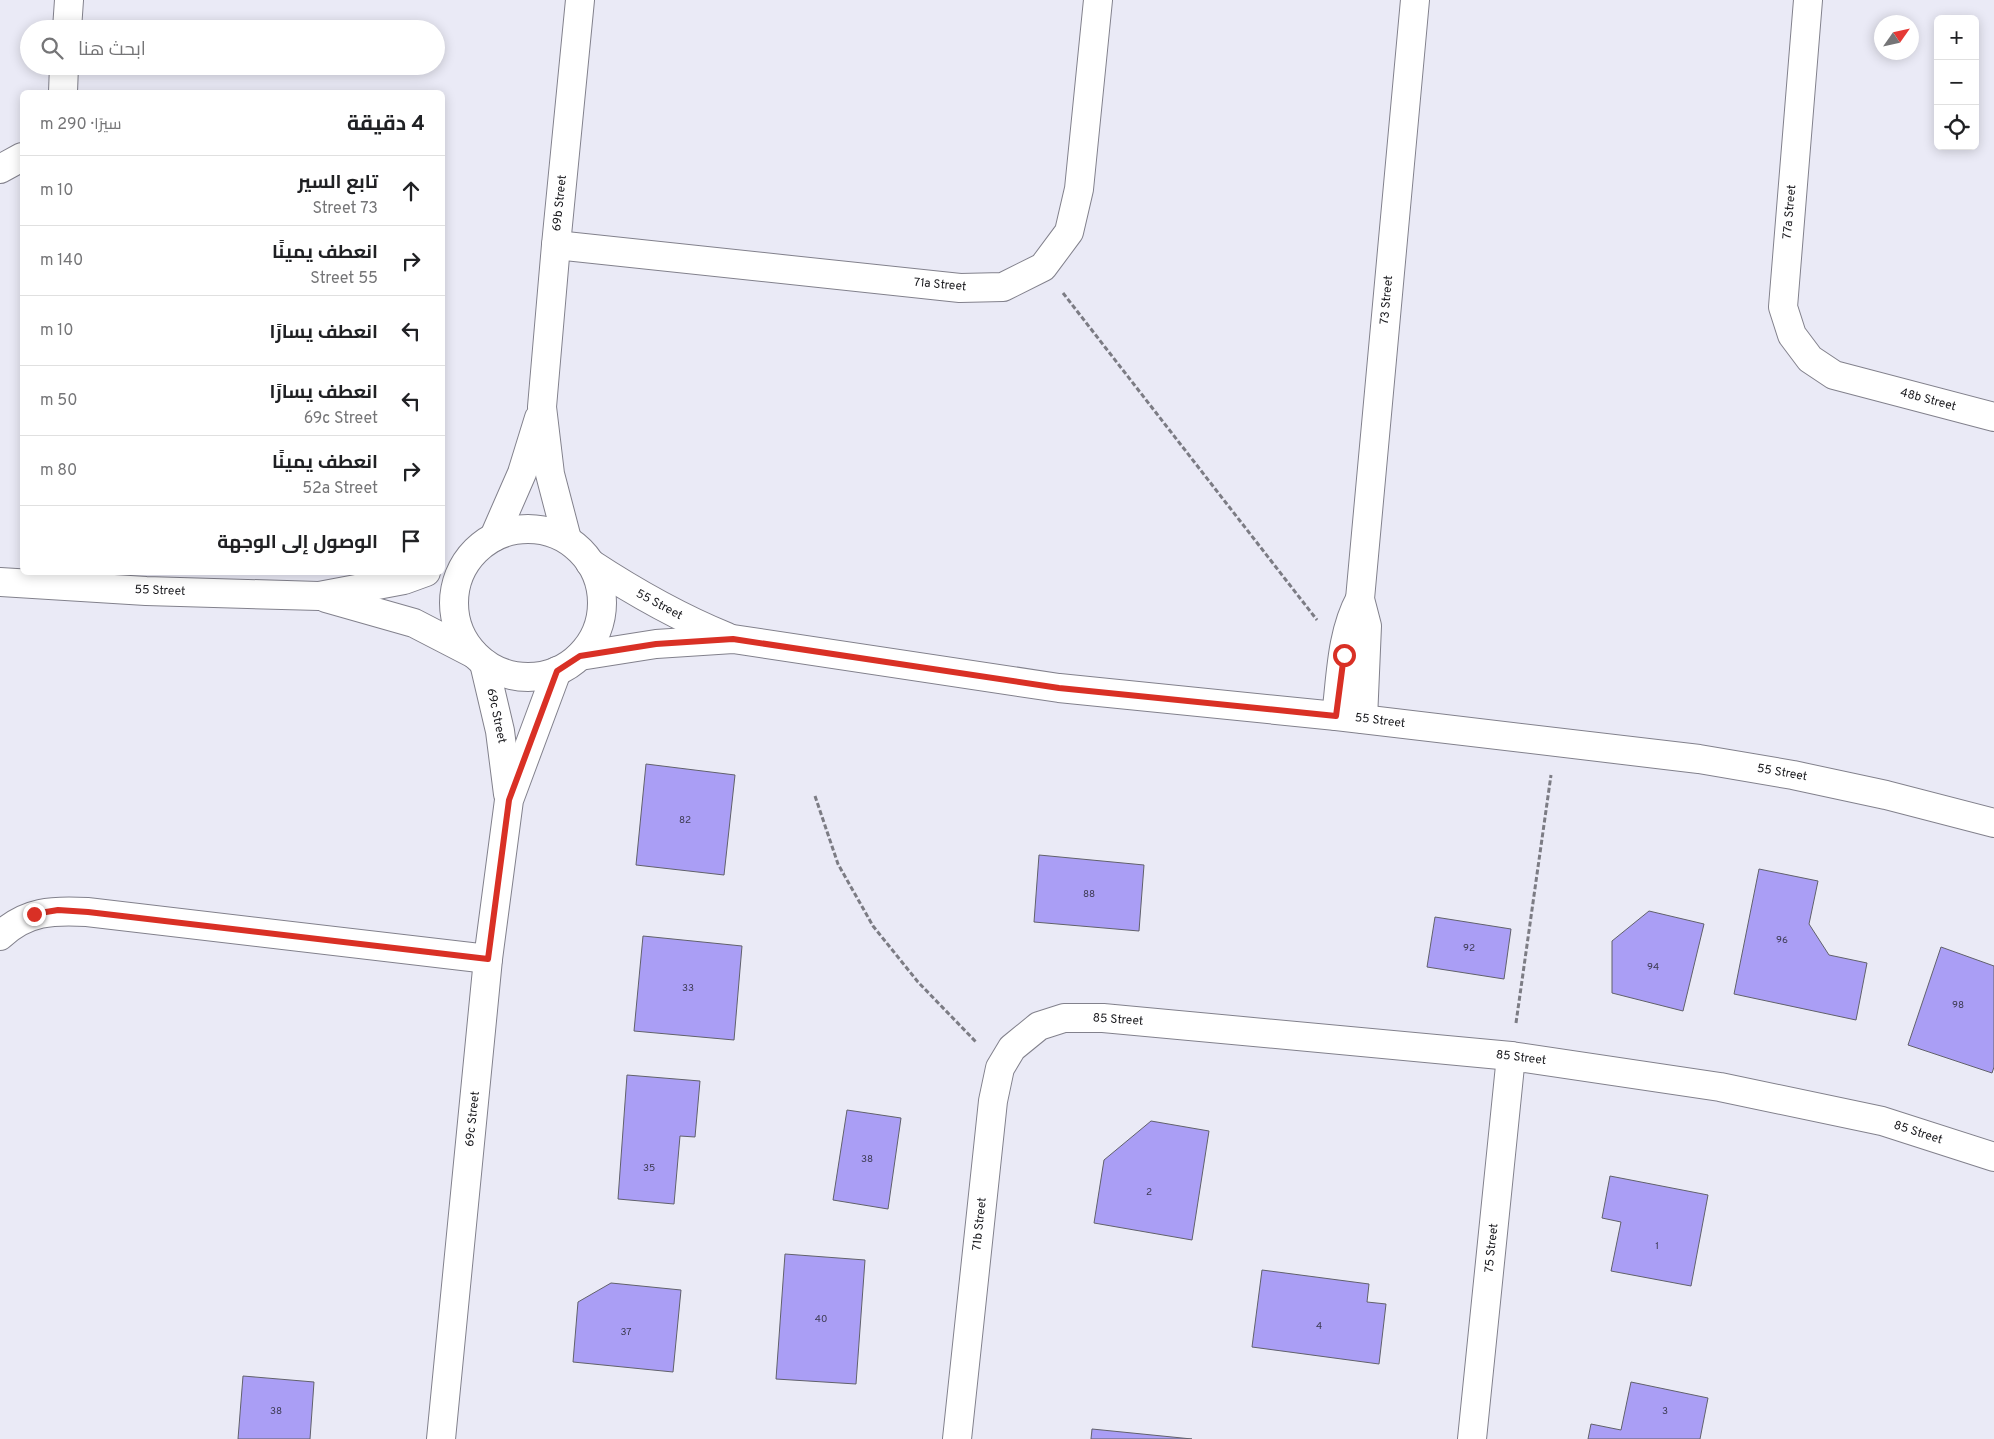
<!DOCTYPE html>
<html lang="ar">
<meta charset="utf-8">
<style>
:root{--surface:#fff;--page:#f2f2f2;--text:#202124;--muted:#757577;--line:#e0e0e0}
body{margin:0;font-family:Overpass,Cairo,sans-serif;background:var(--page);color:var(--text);direction:rtl}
.controls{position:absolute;right:15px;top:15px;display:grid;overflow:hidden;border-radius:8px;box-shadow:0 2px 12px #0003}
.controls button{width:45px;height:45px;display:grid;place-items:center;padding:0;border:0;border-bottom:1px solid var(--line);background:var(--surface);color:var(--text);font:25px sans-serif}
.compass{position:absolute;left:1874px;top:15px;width:45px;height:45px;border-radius:50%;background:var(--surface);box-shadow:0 2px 12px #0003;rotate:56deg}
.stop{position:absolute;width:15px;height:15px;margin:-11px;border:4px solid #d93025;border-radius:50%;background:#fff}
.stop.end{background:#d93025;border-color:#fff;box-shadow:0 1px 5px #0008}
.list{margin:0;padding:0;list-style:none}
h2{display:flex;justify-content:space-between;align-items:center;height:65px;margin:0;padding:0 20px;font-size:21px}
h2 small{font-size:16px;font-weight:400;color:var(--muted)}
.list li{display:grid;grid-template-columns:32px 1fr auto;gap:15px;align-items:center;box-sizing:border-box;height:70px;padding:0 20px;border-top:1px solid var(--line)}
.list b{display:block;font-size:19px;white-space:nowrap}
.list p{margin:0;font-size:16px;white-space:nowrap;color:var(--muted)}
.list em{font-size:16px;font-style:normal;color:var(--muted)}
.icon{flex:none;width:28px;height:28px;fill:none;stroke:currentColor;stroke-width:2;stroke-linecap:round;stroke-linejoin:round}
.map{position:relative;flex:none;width:1994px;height:1439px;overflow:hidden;direction:ltr}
.search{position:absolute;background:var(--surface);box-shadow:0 2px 12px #0003;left:20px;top:20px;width:425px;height:55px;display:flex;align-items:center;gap:12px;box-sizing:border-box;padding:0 18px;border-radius:28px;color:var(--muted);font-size:19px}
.panel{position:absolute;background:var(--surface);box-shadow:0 2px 12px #0003;left:20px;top:90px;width:425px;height:485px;border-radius:8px;direction:rtl}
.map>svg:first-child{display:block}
.building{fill:#aa9ef5;stroke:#61616b}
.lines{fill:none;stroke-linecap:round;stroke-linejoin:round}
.minor-casing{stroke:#82818c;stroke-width:30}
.tertiary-casing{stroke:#82818c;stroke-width:30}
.path{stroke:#7c7c84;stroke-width:3;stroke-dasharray:5 2.5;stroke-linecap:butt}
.minor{stroke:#fff;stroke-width:28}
.tertiary{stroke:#fff;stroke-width:28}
.route{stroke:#d93025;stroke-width:6}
.labels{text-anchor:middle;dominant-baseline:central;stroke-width:4;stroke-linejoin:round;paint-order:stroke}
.number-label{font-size:10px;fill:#3c3a52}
.street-label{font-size:12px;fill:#18181c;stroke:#fff}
</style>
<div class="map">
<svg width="1994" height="1439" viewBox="0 0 1994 1439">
<rect width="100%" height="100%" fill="#eaeaf6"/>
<g class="building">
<path d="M646 764 735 775 724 875 636 865Z"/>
<path d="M1039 855 1144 865 1139 931 1034 922Z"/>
<path d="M1759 869 1818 881 1809 924 1829 955 1867 963 1856 1020 1734 994Z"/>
<path d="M1649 911 1704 924 1683 1011 1612 993V941Z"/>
<path d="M1435 917 1511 929 1504 979 1427 967Z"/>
<path d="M643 936 742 946 734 1040 634 1031Z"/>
<path d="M1941 947 1994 966V1067L1992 1073 1908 1045Z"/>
<path d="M627 1075 700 1081 695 1137 680 1136 674 1204 618 1199Z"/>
<path d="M847 1110 901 1118 888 1209 833 1200Z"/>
<path d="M1151 1121 1209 1131 1192 1240 1094 1223 1104 1160Z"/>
<path d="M1610 1176 1708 1195 1691 1286 1611 1271 1621 1222 1602 1218Z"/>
<path d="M785 1254 865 1260 856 1384 776 1379Z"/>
<path d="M1262 1270 1369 1284 1367 1302 1386 1304 1379 1364 1252 1347Z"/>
<path d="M611 1283 681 1290 673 1372 573 1362 578 1302Z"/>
<path d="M243 1376 314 1382 310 1439H238Z"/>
<path d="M1631 1382 1708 1398 1700 1439H1588L1591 1424 1621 1430Z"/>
<path d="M1092 1429 1192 1439H1091Z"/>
</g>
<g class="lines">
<g class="minor-casing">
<g id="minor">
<path d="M1808 0 1783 307 1792 335 1810 359 1834 375 1994 417"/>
<path d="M67 29 69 0"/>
<path d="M63 92 64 66"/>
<path d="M0 169 22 157"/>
<path d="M556 245 960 288 1003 287 1043 267 1069 232 1079 189 1098 0"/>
<path d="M494 537 522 473 539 418"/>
<path d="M567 539 550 474 542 407 556 245 580 0"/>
<path d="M484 663 500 731 508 794"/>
<path d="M0 936C26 911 53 910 87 912L488 959"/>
<path d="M441 1439 488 959 509 800 557 671"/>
<path d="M957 1439 993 1101 1000 1068 1012 1048 1039 1026 1064 1018H1103L1511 1056 1720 1087 1882 1121 1994 1157"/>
<path d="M1472 1439 1511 1056"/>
</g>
</g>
<g class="tertiary-casing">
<g id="tertiary">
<circle cx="528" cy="603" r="74"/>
<path d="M590 563C634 592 678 617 727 637"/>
<path d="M0 582 146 591 319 596 404 580 426 572"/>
<path d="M326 598 414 623 474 654"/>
<path d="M580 656 656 644 733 639 1059 688 1336 716 1699 759 1793 775 1886 795 1994 823"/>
<path d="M1336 716C1341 677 1341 634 1360 599"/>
<path d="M1363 719 1367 626 1360 599 1415 0"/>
</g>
</g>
<g class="path">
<path d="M1063 293 1317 620"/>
<path d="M815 796 838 864 873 926 918 982 977 1043"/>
<path d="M1516 1023 1551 775"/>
</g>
<use href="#minor" class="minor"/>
<use href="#tertiary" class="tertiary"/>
</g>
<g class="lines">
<path class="route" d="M34 914 58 910 88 912 488 959 509 800 557 671 580 656 656 644 733 639 1059 688 1336 716 1344 655"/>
</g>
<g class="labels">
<g class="number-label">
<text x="685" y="820">82</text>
<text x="1089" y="894">88</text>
<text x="1782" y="940">96</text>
<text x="1469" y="948">92</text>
<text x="1653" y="967">94</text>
<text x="688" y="988">33</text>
<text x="1958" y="1005">98</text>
<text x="867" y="1159">38</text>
<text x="649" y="1168">35</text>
<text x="1149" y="1192">2</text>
<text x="1657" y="1246">1</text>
<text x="821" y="1319">40</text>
<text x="1319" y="1326">4</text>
<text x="626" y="1332">37</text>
<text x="276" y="1411">38</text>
<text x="1665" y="1411">3</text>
</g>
<g class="street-label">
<text transform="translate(560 203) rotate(-84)">69b Street</text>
<text transform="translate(1790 212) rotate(-85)">77a Street</text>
<text transform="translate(940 285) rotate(5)">71a Street</text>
<text transform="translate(1387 300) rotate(-85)">73 Street</text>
<text transform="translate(1928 400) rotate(15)">48b Street</text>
<text transform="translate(160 591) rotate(2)">55 Street</text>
<text transform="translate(659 605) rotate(28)">55 Street</text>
<text transform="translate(496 716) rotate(78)">69c Street</text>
<text transform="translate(1380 721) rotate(7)">55 Street</text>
<text transform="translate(1782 773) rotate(10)">55 Street</text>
<text transform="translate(1118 1020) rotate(4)">85 Street</text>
<text transform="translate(1521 1058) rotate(7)">85 Street</text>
<text transform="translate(473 1119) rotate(-84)">69c Street</text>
<text transform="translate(1918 1133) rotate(18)">85 Street</text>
<text transform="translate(980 1224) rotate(-84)">71b Street</text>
<text transform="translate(1492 1248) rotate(-84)">75 Street</text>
</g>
</g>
</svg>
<div class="controls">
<button>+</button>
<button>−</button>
<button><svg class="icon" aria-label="locate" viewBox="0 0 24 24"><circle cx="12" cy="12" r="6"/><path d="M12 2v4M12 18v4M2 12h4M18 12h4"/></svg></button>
</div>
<svg class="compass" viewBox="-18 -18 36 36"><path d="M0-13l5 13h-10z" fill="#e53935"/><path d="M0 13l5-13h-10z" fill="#757577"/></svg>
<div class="stop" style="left:1344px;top:655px"></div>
<div class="stop end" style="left:34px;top:914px"></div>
<div class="search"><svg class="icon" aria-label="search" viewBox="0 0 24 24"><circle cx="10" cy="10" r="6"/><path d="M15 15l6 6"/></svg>ابحث هنا</div>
<section class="panel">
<h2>4 دقيقة<small>سيرًا · 290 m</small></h2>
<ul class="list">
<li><svg class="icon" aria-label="ahead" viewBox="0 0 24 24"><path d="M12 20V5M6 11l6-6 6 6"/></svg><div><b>تابع السير</b><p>73 Street</p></div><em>10 m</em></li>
<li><svg class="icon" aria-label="right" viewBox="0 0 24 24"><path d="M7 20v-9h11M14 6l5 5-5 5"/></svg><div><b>انعطف يمينًا</b><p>55 Street</p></div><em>140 m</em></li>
<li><svg class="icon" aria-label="left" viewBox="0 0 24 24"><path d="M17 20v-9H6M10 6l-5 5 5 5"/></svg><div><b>انعطف يسارًا</b></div><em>10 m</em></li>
<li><svg class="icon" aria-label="left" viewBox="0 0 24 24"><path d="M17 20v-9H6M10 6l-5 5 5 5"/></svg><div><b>انعطف يسارًا</b><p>69c Street</p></div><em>50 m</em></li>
<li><svg class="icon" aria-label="right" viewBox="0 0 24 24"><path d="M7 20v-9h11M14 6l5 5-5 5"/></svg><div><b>انعطف يمينًا</b><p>52a Street</p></div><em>80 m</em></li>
<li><svg class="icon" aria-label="arrive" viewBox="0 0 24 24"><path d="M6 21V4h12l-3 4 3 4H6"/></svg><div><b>الوصول إلى الوجهة</b></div></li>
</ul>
</section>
</div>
